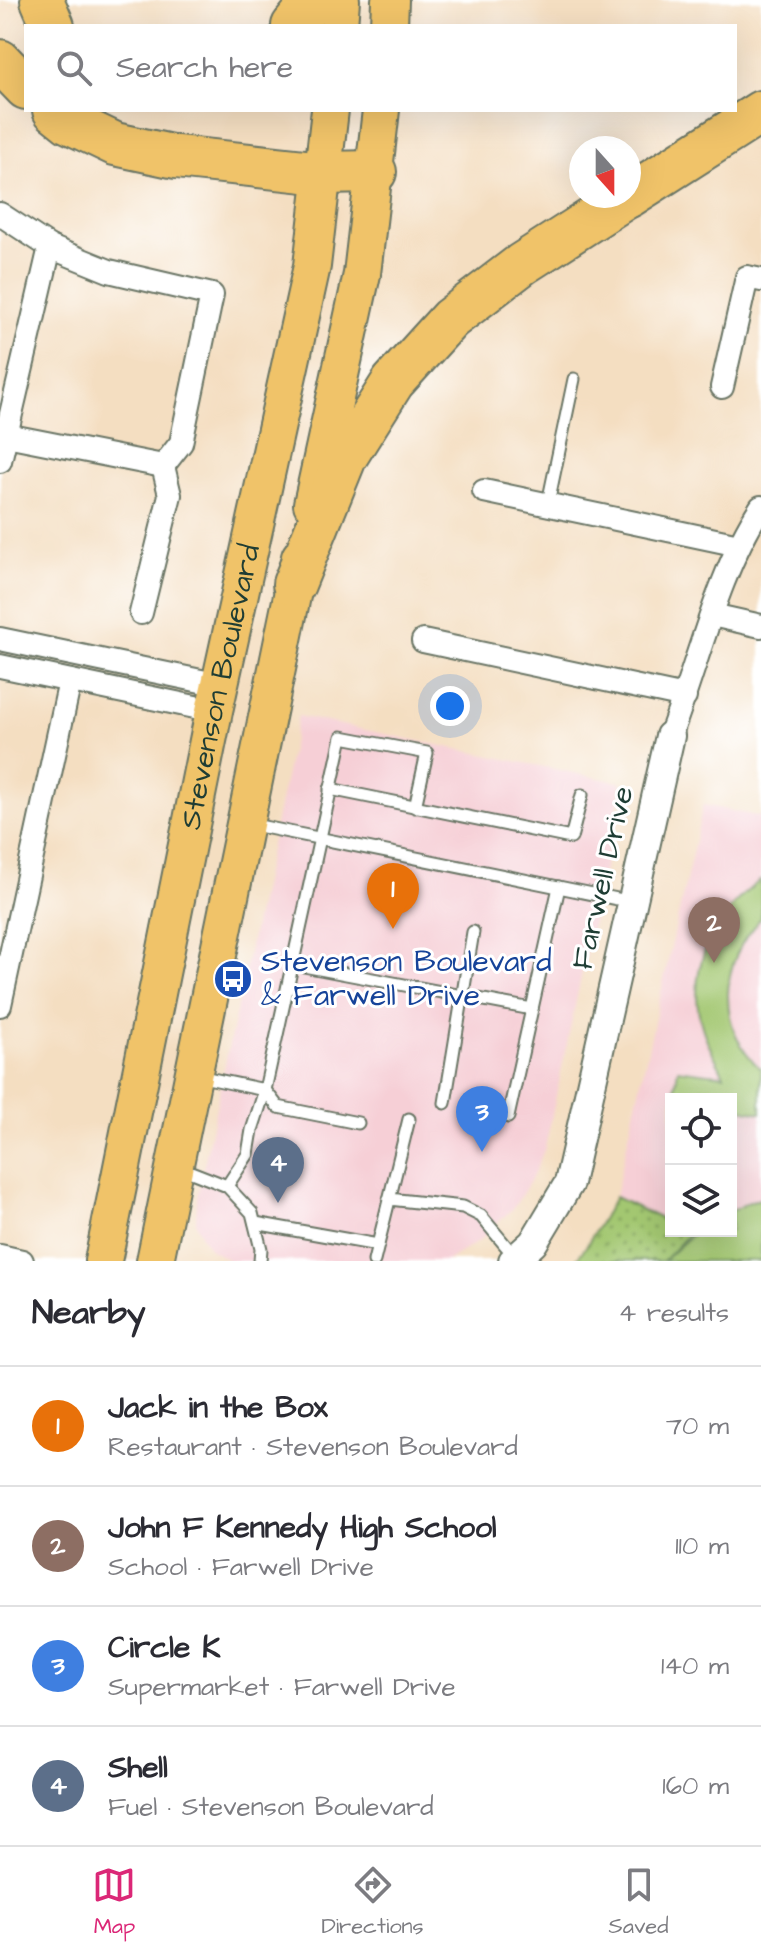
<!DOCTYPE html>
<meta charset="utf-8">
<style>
:root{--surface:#fff;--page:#f2f2f3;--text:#2b2b33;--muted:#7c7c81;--line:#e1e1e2;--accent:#db2777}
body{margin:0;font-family:"Architects Daughter",sans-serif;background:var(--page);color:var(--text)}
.controls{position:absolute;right:24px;bottom:24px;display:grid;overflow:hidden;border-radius:0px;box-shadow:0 8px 32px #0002}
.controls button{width:72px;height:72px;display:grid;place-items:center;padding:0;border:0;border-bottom:2px solid var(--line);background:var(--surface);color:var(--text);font:40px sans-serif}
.compass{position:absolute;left:569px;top:136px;width:72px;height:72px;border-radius:50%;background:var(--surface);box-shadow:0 8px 32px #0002;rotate:159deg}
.you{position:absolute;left:450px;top:706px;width:28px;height:28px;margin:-20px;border:6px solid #fff;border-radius:50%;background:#1a73e8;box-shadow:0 0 0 12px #1a73e833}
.badge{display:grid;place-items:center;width:52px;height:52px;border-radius:50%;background:var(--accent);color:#fff;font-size:26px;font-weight:700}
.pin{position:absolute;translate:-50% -66px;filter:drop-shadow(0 2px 4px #0008)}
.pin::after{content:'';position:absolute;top:42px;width:28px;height:24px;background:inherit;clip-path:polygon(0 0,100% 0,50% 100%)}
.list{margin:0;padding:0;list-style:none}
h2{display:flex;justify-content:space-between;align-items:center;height:104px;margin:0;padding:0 32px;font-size:34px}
h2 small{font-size:26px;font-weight:400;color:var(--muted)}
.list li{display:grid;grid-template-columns:52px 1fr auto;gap:24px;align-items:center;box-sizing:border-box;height:120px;padding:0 32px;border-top:2px solid var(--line)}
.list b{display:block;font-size:30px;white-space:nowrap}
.list p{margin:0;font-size:26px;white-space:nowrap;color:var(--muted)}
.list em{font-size:26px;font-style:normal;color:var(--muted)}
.icon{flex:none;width:44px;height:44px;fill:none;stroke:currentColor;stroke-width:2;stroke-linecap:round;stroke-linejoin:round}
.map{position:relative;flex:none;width:761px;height:1261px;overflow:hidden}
.search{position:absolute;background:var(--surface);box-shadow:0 8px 32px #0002;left:24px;right:24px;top:24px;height:88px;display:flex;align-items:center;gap:20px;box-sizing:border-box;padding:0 28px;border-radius:0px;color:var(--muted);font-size:30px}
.sheet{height:584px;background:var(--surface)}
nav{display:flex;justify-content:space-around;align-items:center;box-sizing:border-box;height:112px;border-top:2px solid var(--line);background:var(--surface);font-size:22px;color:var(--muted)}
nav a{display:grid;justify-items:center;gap:4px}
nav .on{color:var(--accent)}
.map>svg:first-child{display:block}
.built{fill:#f6cfd6;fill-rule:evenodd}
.grass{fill:url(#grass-dots);stroke:#618252;stroke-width:2}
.pitch{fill:#a3c771;stroke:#618252;stroke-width:2}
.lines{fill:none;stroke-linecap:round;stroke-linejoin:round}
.service-casing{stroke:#6a7565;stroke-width:15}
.minor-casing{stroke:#6a7565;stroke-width:26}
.tertiary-casing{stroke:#6a7565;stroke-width:32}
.primary-casing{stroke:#6a7565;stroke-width:40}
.motorway-casing{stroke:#6a7565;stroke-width:46}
.service{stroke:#fff;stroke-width:11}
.minor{stroke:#fff;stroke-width:22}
.tertiary{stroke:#fff;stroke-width:28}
.primary{stroke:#f0c369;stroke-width:36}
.motorway{stroke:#f0c369;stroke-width:42}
.labels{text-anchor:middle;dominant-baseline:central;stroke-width:6;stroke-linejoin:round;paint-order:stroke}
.street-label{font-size:30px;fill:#1f3d34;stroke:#fff}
.transit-label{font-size:30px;fill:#164399;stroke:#fff;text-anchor:start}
</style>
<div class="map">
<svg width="761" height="1261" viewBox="0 0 761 1261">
<defs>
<pattern id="grass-dots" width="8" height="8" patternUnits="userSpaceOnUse" patternTransform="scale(2)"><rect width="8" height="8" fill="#a3c771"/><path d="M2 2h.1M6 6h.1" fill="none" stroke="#84a35e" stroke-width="1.8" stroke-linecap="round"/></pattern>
</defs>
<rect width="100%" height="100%" fill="#fff"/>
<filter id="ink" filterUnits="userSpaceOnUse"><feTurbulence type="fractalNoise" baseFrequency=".0125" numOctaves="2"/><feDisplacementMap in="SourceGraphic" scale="16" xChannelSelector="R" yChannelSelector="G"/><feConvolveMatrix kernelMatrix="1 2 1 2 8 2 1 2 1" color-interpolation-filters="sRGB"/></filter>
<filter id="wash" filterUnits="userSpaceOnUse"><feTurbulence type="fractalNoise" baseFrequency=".006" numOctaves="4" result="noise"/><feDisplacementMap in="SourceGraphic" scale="32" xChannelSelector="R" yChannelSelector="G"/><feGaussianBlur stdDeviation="1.8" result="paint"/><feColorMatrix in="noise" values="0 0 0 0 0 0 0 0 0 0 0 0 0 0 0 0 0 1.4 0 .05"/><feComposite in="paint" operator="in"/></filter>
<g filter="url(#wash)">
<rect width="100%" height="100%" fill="#f4dec1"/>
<g class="built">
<path d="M298 716 622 783 545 1148 532 1178 514 1207 479 1241 447 1261H230L211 1250 202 1238 196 1223 197 1198Z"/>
<path d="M703 805 761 817V1261H575L585 1248 615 1197ZM671 1099H731V1231H671Z"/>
</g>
<path class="grass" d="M615 1197 671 1224V1231H685L690 1233 663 1261H575L585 1248Z"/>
<g class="pitch">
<path d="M761 880V918C719 962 715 1026 761 1069V1113L731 1107V1099H692L674 1095 678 1069 724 1075C717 1060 708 1046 703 1030 684 971 713 915 761 880Z"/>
<path d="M761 1199V1261H663L696 1231H731V1211L751 1201Z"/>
</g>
</g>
<g filter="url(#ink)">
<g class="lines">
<g class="service-casing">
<g id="service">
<path d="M548 503 574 379"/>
<path d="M330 789 571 838 582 795"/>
<path d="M249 824 632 902"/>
<path d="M293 964 532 1009"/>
<path d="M198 1076 265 1090 278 1107 358 1123"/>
<path d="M445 1103 473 932"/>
<path d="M508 1117 559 887"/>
<path d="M181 1168 227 1186 252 1213 261 1249 260 1261"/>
<path d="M227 1186 248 1154 252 1130 265 1090 342 737 427 753 415 807"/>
<path d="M389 1199 463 1207 481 1216 516 1258"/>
<path d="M255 1223 378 1245"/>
<path d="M374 1261 409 1119"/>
</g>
</g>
<g class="minor-casing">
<g id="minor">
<path d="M0 214 50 247 109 271 212 295 181 443 163 466 170 495 141 613"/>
<path d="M722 387 747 277 761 280"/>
<path d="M6 435 163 466"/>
<path d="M0 461 50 247"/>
<path d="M484 491 739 545"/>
<path d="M712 615 761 626"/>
<path d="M0 639 220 685"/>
<path d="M423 641 685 697"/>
<path d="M0 666 214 711"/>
<path d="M670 736C698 663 718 572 761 507"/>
<path d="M0 1005 70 681"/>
<path d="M0 1256 22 1261"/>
</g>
</g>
<g class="tertiary-casing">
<path id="tertiary" d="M513 1261 533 1243 569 1183 670 736"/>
</g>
<g class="primary-casing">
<g id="primary">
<path d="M339 26 341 0"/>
<path d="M389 26 390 0"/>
<path d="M312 504 362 274 381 110"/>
<path id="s1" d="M103 1261 214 711 312 266 330 110"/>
<path d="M155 1261 300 557"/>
</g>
</g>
<g class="motorway-casing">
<g id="motorway">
<path d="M42 0 53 26"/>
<path d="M293 26 302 15 309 0"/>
<path d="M0 61 26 88"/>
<path d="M54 110 69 122 115 144 176 157 323 173 375 172"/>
<path d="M629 196 761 112"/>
<path d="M294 584 345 458 393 382 450 319 522 264 628 196"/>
</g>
</g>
<use href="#service" class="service"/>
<use href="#minor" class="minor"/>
<use href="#tertiary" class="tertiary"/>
<use href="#primary" class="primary"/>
<use href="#motorway" class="motorway"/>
</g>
</g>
<defs>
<g id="bus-disc" transform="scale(2)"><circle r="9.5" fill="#1a4fb4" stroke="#fff"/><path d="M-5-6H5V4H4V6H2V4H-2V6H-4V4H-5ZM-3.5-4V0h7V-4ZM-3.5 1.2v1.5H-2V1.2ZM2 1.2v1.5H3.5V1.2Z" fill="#fff"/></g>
</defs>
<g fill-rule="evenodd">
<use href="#bus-disc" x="233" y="979"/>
</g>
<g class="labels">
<g class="street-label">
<text stroke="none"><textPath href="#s1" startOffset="586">Stevenson Boulevard</textPath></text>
<text transform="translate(603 878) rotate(-77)">Farwell Drive</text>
</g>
<g class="transit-label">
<text x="261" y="962">Stevenson Boulevard<tspan x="261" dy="34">&amp; Farwell Drive</tspan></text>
</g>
</g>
</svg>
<div class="controls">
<button><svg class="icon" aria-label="locate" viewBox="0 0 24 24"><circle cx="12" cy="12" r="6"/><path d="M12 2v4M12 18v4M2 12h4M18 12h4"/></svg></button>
<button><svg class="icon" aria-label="layers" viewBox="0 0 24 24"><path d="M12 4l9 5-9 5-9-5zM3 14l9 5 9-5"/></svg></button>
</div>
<svg class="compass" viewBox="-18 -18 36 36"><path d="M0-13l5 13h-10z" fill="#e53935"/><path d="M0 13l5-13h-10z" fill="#7c7c81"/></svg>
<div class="you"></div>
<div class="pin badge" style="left:393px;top:929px;background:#e8710a">1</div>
<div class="pin badge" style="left:714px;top:963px;background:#8d6e63">2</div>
<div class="pin badge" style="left:482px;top:1152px;background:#3f7fe0">3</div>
<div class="pin badge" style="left:278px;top:1203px;background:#5c6f8a">4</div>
<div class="search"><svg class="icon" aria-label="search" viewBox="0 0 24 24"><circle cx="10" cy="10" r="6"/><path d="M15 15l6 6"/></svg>Search here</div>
</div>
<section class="sheet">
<h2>Nearby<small>4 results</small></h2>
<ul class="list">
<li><span class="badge" style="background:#e8710a">1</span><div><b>Jack in the Box</b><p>Restaurant · Stevenson Boulevard</p></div><em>70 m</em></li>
<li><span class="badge" style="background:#8d6e63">2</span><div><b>John F Kennedy High School</b><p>School · Farwell Drive</p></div><em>110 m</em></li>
<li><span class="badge" style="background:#3f7fe0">3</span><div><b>Circle K</b><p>Supermarket · Farwell Drive</p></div><em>140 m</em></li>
<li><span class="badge" style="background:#5c6f8a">4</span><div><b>Shell</b><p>Fuel · Stevenson Boulevard</p></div><em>160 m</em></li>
</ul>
</section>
<nav>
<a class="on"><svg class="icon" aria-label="map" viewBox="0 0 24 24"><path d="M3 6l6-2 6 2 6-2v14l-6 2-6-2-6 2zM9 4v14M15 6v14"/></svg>Map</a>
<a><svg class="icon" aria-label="directions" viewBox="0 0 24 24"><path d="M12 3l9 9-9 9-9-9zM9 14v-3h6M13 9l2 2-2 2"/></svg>Directions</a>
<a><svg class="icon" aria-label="saved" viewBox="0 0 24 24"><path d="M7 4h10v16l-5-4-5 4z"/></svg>Saved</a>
</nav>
